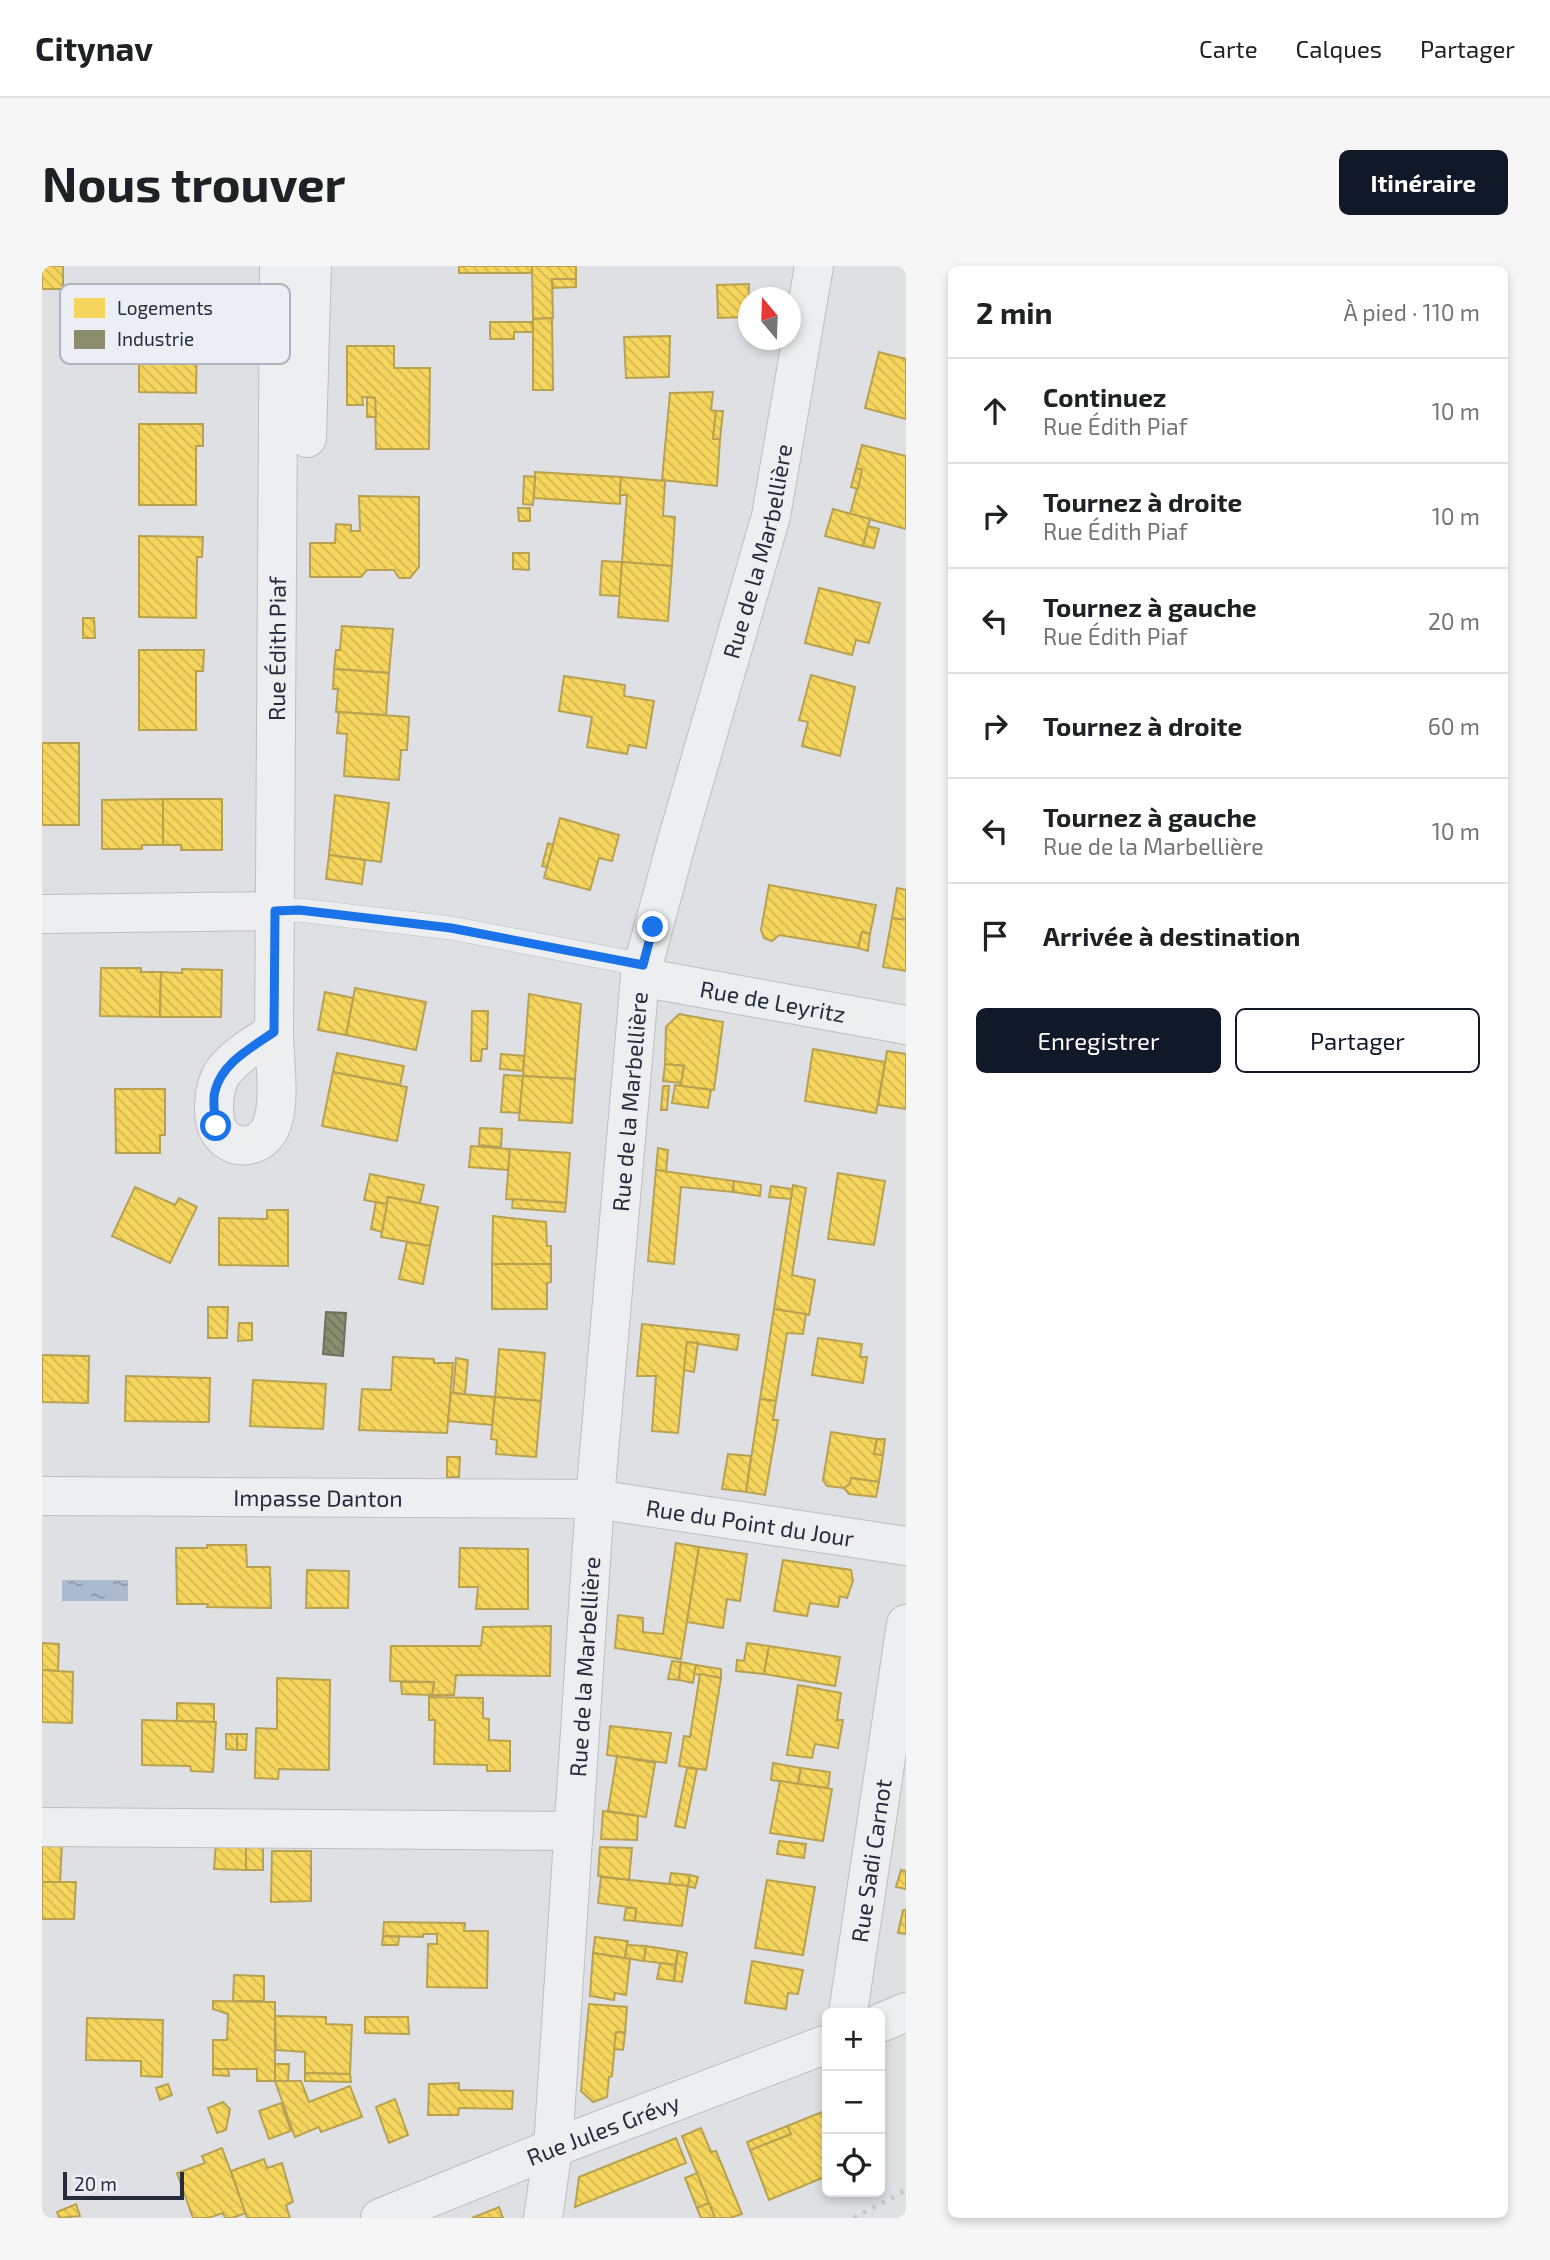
<!DOCTYPE html>
<html lang="fr">
<meta charset="utf-8">
<style>
:root{--surface:#fff;--page:#f6f6f6;--text:#202124;--muted:#757577;--line:#e0e0e0;--accent:#111827}
body{margin:0;font-family:"Exo 2",sans-serif;background:var(--page);color:var(--text)}
.controls{position:absolute;right:21px;bottom:21px;display:grid;overflow:hidden;border-radius:10px;box-shadow:0 4px 10px #0003}
.controls button{width:63px;height:63px;display:grid;place-items:center;padding:0;border:0;border-bottom:2px solid var(--line);background:var(--surface);color:var(--text);font:35px sans-serif}
.compass{position:absolute;left:696px;top:21px;width:63px;height:63px;border-radius:50%;background:var(--surface);box-shadow:0 4px 10px #0003;rotate:341deg}
.scale{position:absolute;left:21px;bottom:18px;width:121px;box-sizing:border-box;padding-left:7px;border:4px solid #262c3c;border-top:0;font-size:19px;line-height:24px;white-space:nowrap;color:#262c3c;-webkit-text-stroke:5px #ebeef4;paint-order:stroke}
.stop{position:absolute;width:21px;height:21px;margin:-16px;border:5px solid #1a73e8;border-radius:50%;background:#fff}
.stop.end{background:#1a73e8;border-color:#fff;box-shadow:0 2px 7px #0008}
.list{margin:0;padding:0;list-style:none}
h2{display:flex;justify-content:space-between;align-items:center;height:91px;margin:0;padding:0 28px;font-size:30px}
h2 small{font-size:23px;font-weight:400;color:var(--muted)}
.list li{display:grid;grid-template-columns:46px 1fr auto;gap:21px;align-items:center;box-sizing:border-box;height:105px;padding:0 28px;border-top:2px solid var(--line)}
.list b{display:block;font-size:26px;white-space:nowrap}
.list p{margin:0;font-size:23px;white-space:nowrap;color:var(--muted)}
.list em{font-size:23px;font-style:normal;color:var(--muted)}
.actions{display:flex;gap:14px;padding:21px 28px}
.actions a{flex:1;padding:16px 0;border:2px solid var(--accent);border-radius:10px;text-align:center;font-size:24px;color:var(--accent)}
.actions .main{background:var(--accent);color:#fff}
.icon{flex:none;width:38px;height:38px;fill:none;stroke:currentColor;stroke-width:2;stroke-linecap:round;stroke-linejoin:round}
.map{position:relative;flex:none;width:864px;height:1952px;overflow:hidden;border-radius:10px}
header{display:flex;align-items:center;gap:42px;box-sizing:border-box;height:98px;padding:0 35px;background:var(--surface);border-bottom:2px solid var(--line)}
header strong{font-size:33px}
nav{display:flex;gap:38px;margin-inline-start:auto;font-size:24px}
.intro{display:flex;align-items:center;justify-content:space-between;box-sizing:border-box;height:168px;padding:0 42px}
h1{margin:0;font-size:49px}
.button{padding:18px 32px;border-radius:10px;background:var(--accent);color:#fff;font-size:24px;font-weight:700}
main{display:flex;gap:42px;padding:0 42px}
aside{flex:1;background:var(--surface);border-radius:10px;box-shadow:0 4px 10px #0003}
.map>svg:first-child{display:block}
.water{fill:url(#water-ripples)}
.homes{fill:url(#homes-back-hatch);stroke:#b8a252;stroke-width:2}
.industry{fill:url(#industry-back-hatch);stroke:#6d6f5f;stroke-width:2}
.lines{fill:none;stroke-linecap:round;stroke-linejoin:round}
.service-casing{stroke:#bdbec2;stroke-width:24}
.minor-casing{stroke:#bdbec2;stroke-width:40}
.tertiary-casing{stroke:#bdbec2;stroke-width:40}
.service{stroke:#edeef0;stroke-width:23}
.minor{stroke:#edeef0;stroke-width:38}
.tertiary{stroke:#edeef0;stroke-width:38}
.rail{stroke:#c7c8cb;stroke-width:5;stroke-dasharray:3.5 7;stroke-linecap:butt}
.route{stroke:#1a73e8;stroke-width:9}
.labels{text-anchor:middle;dominant-baseline:central;stroke-width:7;stroke-linejoin:round;paint-order:stroke}
.street-label{font-size:23px;fill:#262c3c;stroke:#ebeef4}
.key{fill:#ebeef4;stroke:#b0b4bd;stroke-width:2}
.key-label{font-size:19px;fill:#262c3c}
</style>
<header>
<strong>Citynav</strong>
<nav><a>Carte</a><a>Calques</a><a>Partager</a></nav>
</header>
<div class="intro"><h1>Nous trouver</h1><a class="button">Itinéraire</a></div>
<main>
<div class="map">
<svg width="864" height="1952" viewBox="0 0 864 1952">
<defs>
<pattern id="water-ripples" width="26" height="14" patternUnits="userSpaceOnUse" patternTransform="scale(1.75)"><rect width="26" height="14" fill="#acbacf"/><path d="M2 4q2-2 4 0t4 0M15 11q2-2 4 0t4 0" fill="none" stroke="#8c97a9"/></pattern>
<pattern id="homes-back-hatch" width="6" height="6" patternUnits="userSpaceOnUse" patternTransform="scale(1.75)"><rect width="6" height="6" fill="#f6d55c"/><path d="M-1 5l2 2M0 0l6 6M5-1l2 2" fill="none" stroke="#d3b751"/></pattern>
<pattern id="industry-back-hatch" width="6" height="6" patternUnits="userSpaceOnUse" patternTransform="scale(1.75)"><rect width="6" height="6" fill="#8c8c6e"/><path d="M-1 5l2 2M0 0l6 6M5-1l2 2" fill="none" stroke="#72735c"/></pattern>
</defs>
<rect width="100%" height="100%" fill="#dee0e4"/>
<rect class="water" x="20" y="1314" width="66" height="21"/>
<g class="homes">
<rect x="0" y="0" width="21" height="23"/>
<rect x="417" y="0" width="73" height="7"/>
<path d="M490 0H534V13H510L511 52 491 53Z"/>
<path d="M510 13H534V21L511 22Z"/>
<path d="M707 18 706 51 676 52 675 19Z"/>
<path d="M97 45H162L161 66H155L154 127 97 126Z"/>
<path d="M510 52 511 124H491V53Z"/>
<path d="M448 56H490L491 66H472V73H448Z"/>
<path d="M628 70 627 111 584 112 582 71Z"/>
<path d="M305 80H352V102H388L387 183H334L333 132 320 131 321 139H305Z"/>
<path d="M837 86 864 93V153L823 142Z"/>
<path d="M671 126 669 144 674 145 671 173H678L675 220 620 214 628 127Z"/>
<path d="M325 131 333 132 334 151H325Z"/>
<path d="M674 145H681L678 173H671Z"/>
<path d="M97 158H161V180H154V239H97Z"/>
<path d="M820 179 864 190V263L808 248 820 204 814 202Z"/>
<path d="M814 202 820 204 816 223 809 221Z"/>
<path d="M493 206 579 211 578 238 492 232Z"/>
<path d="M482 210 493 211 491 239 481 238Z"/>
<path d="M579 211 623 215 621 250 633 251 630 300 580 296 585 229H578Z"/>
<path d="M317 230 377 231V301L368 312H357L352 304H325L319 311H268V277H293L294 258 309 259V265H318Z"/>
<path d="M476 242H488V255H477Z"/>
<path d="M791 243 828 253 821 280 783 270Z"/>
<path d="M826 260 837 263 832 282 821 280Z"/>
<path d="M97 270 161 271 160 291H155L154 352 97 351Z"/>
<path d="M471 287H487V304L471 303Z"/>
<path d="M560 295 580 296 578 330 558 329Z"/>
<path d="M580 296 630 300 626 355 576 351Z"/>
<path d="M777 322 838 337 827 377 814 374 810 389 763 377Z"/>
<path d="M41 352H52L53 372H41Z"/>
<path d="M300 360 351 363 347 407 292 403 294 384H298Z"/>
<path d="M97 384H162L161 405H154V464H97Z"/>
<path d="M292 403 347 407 344 449 294 446 296 423H291Z"/>
<path d="M769 409 813 421 798 490 760 480 766 456 757 454Z"/>
<path d="M522 410 583 419 582 430 612 435 604 482 587 479 585 488 545 481 550 451 517 445Z"/>
<path d="M297 446 367 451 365 484H359L357 514 302 510 305 468 295 467Z"/>
<rect x="0" y="477" width="37" height="82"/>
<path d="M293 529 347 537 339 596 287 589Z"/>
<path d="M121 533V579H100V583H60V534Z"/>
<path d="M121 533H180V584H139V579H121Z"/>
<path d="M518 552 577 569 570 595 557 592 548 624 502 612Z"/>
<path d="M506 577 511 579 505 601 500 600Z"/>
<path d="M287 589 323 594 320 618 284 613Z"/>
<path d="M727 619 834 639 828 668 820 666 816 682 737 669 730 675 722 672 719 664Z"/>
<path d="M855 622 864 624V654L850 652Z"/>
<path d="M850 652 864 654V705L841 701Z"/>
<path d="M820 666 828 668 826 685 816 682Z"/>
<path d="M59 702H99V706H119L118 751 58 750Z"/>
<path d="M140 703 180 704 179 751H118L119 706 140 707Z"/>
<path d="M313 722 384 736 374 784 304 769Z"/>
<path d="M283 726 311 732 304 769 276 764Z"/>
<path d="M487 728 539 738 533 813 481 810Z"/>
<path d="M430 745H446L445 783H440L439 795H429Z"/>
<path d="M637 748 681 756 672 824 638 820 642 800 623 798 624 761Z"/>
<path d="M771 783 843 796 834 847 763 835Z"/>
<path d="M845 785 864 788V843L836 839Z"/>
<path d="M295 787 362 800 358 819 291 806Z"/>
<path d="M459 788 482 790 481 805 458 803Z"/>
<path d="M623 798 642 800 639 817 621 815Z"/>
<path d="M291 806 365 821 355 875 280 860Z"/>
<path d="M462 809 481 810 478 847 459 846Z"/>
<path d="M481 810 533 813 530 857 477 854Z"/>
<path d="M633 819 669 824 666 842 630 837Z"/>
<path d="M621 820H627L625 844H619Z"/>
<path d="M73 823H123V869H118V887H74Z"/>
<path d="M438 862 460 863 459 881 437 879Z"/>
<path d="M429 880 468 883 466 904 427 901Z"/>
<path d="M616 882 626 884 624 906 614 904Z"/>
<path d="M468 883 528 887 524 937 464 933Z"/>
<path d="M614 904 692 915 691 926 639 921 632 998 606 995Z"/>
<path d="M796 907 843 915 832 979 786 973Z"/>
<path d="M328 908 382 919 378 937 346 931 345 938 322 934Z"/>
<path d="M692 915 719 919 718 930 691 926Z"/>
<path d="M751 919 764 922 750 1009 773 1014 767 1049 732 1043Z"/>
<path d="M729 920 750 923 749 933 727 931Z"/>
<path d="M93 921 133 939 137 932 155 941 128 997 70 970Z"/>
<path d="M346 931 396 941 388 980 339 971Z"/>
<path d="M471 933 524 937 523 946 470 942Z"/>
<path d="M334 936 345 938 340 966 329 963Z"/>
<path d="M225 944H246V1000L177 999V952L225 953Z"/>
<path d="M451 950 504 956 505 980H509V998H450Z"/>
<path d="M365 976 388 980 381 1018 357 1013Z"/>
<path d="M450 998H509V1016L505 1017V1043H450Z"/>
<path d="M166 1041H186L185 1072H166Z"/>
<path d="M732 1043 764 1048 761 1068 745 1067 734 1135 718 1133Z"/>
<path d="M197 1057H210V1074L196 1075Z"/>
<path d="M600 1058 697 1069 695 1084 645 1076 636 1167 610 1165 614 1110H595Z"/>
<path d="M776 1072 820 1078 818 1091H825L821 1117 770 1109Z"/>
<path d="M645 1076 656 1077 652 1106 642 1104Z"/>
<path d="M457 1083 503 1087 499 1135 453 1131Z"/>
<path d="M0 1089 47 1090 46 1137 0 1136Z"/>
<path d="M351 1091 392 1093V1097H411L405 1167 317 1164 320 1123 349 1124Z"/>
<path d="M414 1092 426 1094 423 1128 411 1127Z"/>
<path d="M84 1110 168 1112 167 1156 83 1155Z"/>
<path d="M211 1114 284 1118 281 1163 208 1160Z"/>
<path d="M409 1127 453 1131 450 1159 406 1155Z"/>
<path d="M453 1131 499 1135 494 1191 454 1188 455 1174 449 1173Z"/>
<path d="M718 1133 734 1135 731 1154H736L723 1229 704 1226Z"/>
<path d="M789 1166 835 1173 832 1188 841 1189 837 1216 809 1212 808 1218 802 1222 785 1220 781 1214Z"/>
<path d="M835 1173H843L841 1189 832 1188Z"/>
<path d="M686 1188 709 1190 704 1226 680 1223Z"/>
<path d="M405 1191H418L417 1211H405Z"/>
<path d="M809 1212 837 1216 834 1231 807 1228 802 1222 808 1218Z"/>
<path d="M634 1277 657 1281 639 1393 573 1382 576 1349 601 1352V1366L621 1368Z"/>
<path d="M165 1279H204L205 1301H228L229 1342 165 1341 166 1338H135L134 1282H165Z"/>
<path d="M657 1281 705 1288 698 1335 685 1333 681 1362 645 1356Z"/>
<path d="M418 1282 486 1283V1343H434L436 1321H417Z"/>
<path d="M741 1294 809 1304 811 1315 805 1332 798 1330 796 1341 768 1337 765 1350 732 1345Z"/>
<path d="M265 1304 307 1305 306 1342H264Z"/>
<path d="M509 1360 508 1410 414 1409 412 1429H390L392 1416 348 1415 349 1380H439L441 1361Z"/>
<path d="M0 1377 17 1378 16 1405 0 1404Z"/>
<path d="M705 1377 727 1380 722 1408 694 1405 695 1394 702 1395Z"/>
<path d="M727 1380 798 1391 793 1420 722 1408Z"/>
<path d="M630 1395 639 1396 637 1414 626 1413Z"/>
<path d="M639 1396 654 1399 651 1417 637 1414Z"/>
<path d="M654 1399 679 1403V1412L652 1408Z"/>
<path d="M0 1404 31 1406 30 1457 0 1456Z"/>
<path d="M658 1408 679 1412 664 1504 637 1500 642 1470 648 1471Z"/>
<path d="M235 1412 288 1414 287 1504 237 1503 236 1513 213 1512 214 1462 235 1463Z"/>
<path d="M359 1416H392L390 1429 360 1428Z"/>
<path d="M756 1419 799 1427 795 1454H801L796 1482 773 1478 770 1492 745 1489Z"/>
<path d="M387 1431 441 1432V1452L447 1453V1474L468 1475V1505H445V1499L392 1498 393 1454H387Z"/>
<path d="M135 1437 172 1438V1456L135 1455Z"/>
<path d="M100 1454 174 1456 171 1506 149 1505 148 1500 100 1499Z"/>
<path d="M568 1460 629 1467 624 1497 565 1489Z"/>
<path d="M184 1468H195V1484L184 1483Z"/>
<path d="M195 1468H205L204 1484H195Z"/>
<path d="M575 1490 613 1497 604 1551 566 1545Z"/>
<path d="M731 1497 759 1502 756 1518 729 1514Z"/>
<path d="M645 1502 655 1503 643 1562 633 1560Z"/>
<path d="M759 1502 788 1506 786 1522 756 1518Z"/>
<path d="M738 1515 790 1523 781 1575 728 1567Z"/>
<path d="M561 1545 596 1550 595 1574 559 1573Z"/>
<path d="M737 1575 764 1578 762 1592 735 1588Z"/>
<path d="M0 1576H20L18 1616H0Z"/>
<path d="M174 1577H204V1604L172 1603Z"/>
<rect x="204" y="1577" width="17" height="27"/>
<path d="M558 1581 590 1582 587 1614 556 1610Z"/>
<path d="M230 1585H269V1635L229 1636Z"/>
<path d="M859 1604 864 1605V1623L854 1621Z"/>
<path d="M629 1607 648 1609 646 1620 627 1619Z"/>
<path d="M648 1609 656 1611 653 1622 646 1620Z"/>
<path d="M559 1611 646 1620 640 1660 593 1655 594 1642 556 1637Z"/>
<path d="M725 1614 773 1621 761 1689 713 1682Z"/>
<path d="M0 1616H34L32 1653H0Z"/>
<path d="M584 1642H594L593 1655 582 1654Z"/>
<path d="M861 1644H864V1668L856 1667Z"/>
<path d="M342 1656 423 1657 422 1665H446L445 1722 385 1721 386 1678H395V1668H381V1671L341 1670Z"/>
<path d="M341 1670 357 1671 356 1679H340Z"/>
<path d="M553 1671 586 1675 583 1692 551 1687Z"/>
<path d="M585 1679 604 1680 602 1695 583 1692Z"/>
<path d="M604 1680 636 1685 633 1699 602 1695Z"/>
<path d="M636 1685 645 1687 640 1716 632 1715Z"/>
<path d="M551 1687 588 1693 584 1729 573 1727 572 1734 548 1730Z"/>
<path d="M710 1695 761 1704 756 1728 746 1727 744 1743 703 1737Z"/>
<path d="M618 1697 633 1699 632 1715 615 1713Z"/>
<path d="M192 1709 222 1710V1735H191Z"/>
<path d="M171 1735 233 1736V1815H215V1803H171V1774H185L186 1748 171 1743Z"/>
<path d="M547 1738 585 1741 583 1767 574 1766 570 1810 567 1811 565 1831 551 1836 539 1825Z"/>
<path d="M233 1750 284 1751V1758L310 1759 308 1808 263 1807V1786L234 1784Z"/>
<path d="M323 1751H366L367 1768 323 1767Z"/>
<path d="M45 1752 121 1754 120 1811 99 1810V1795L44 1794Z"/>
<path d="M574 1766 583 1767 581 1784 572 1783Z"/>
<path d="M233 1798H247L246 1815H233Z"/>
<path d="M171 1803H186L187 1810 171 1809Z"/>
<path d="M263 1807 308 1808 309 1816 263 1815Z"/>
<path d="M233 1815H259L267 1836 308 1820 320 1851 279 1866 277 1861 253 1871Z"/>
<path d="M417 1817V1824L471 1825 470 1843 417 1842 416 1849H386L387 1818Z"/>
<path d="M126 1818 130 1829 118 1834 114 1822Z"/>
<path d="M353 1833 366 1869 347 1877 334 1841Z"/>
<path d="M181 1836 188 1843 184 1864 175 1867 166 1842Z"/>
<path d="M239 1837 249 1865 227 1873 217 1845Z"/>
<path d="M785 1844V1910L727 1934 708 1884 749 1868 745 1860Z"/>
<path d="M745 1860 749 1868 708 1884 705 1876Z"/>
<path d="M659 1862 669 1886 674 1885 700 1948 688 1952H673L640 1870Z"/>
<path d="M634 1872 644 1897 533 1941 537 1911Z"/>
<path d="M180 1882 204 1947 190 1952H183L181 1947 166 1952H151L135 1907 163 1897 160 1890Z"/>
<path d="M222 1893 225 1902 240 1897 251 1936 244 1939 248 1952H205L189 1905Z"/>
<path d="M655 1907 667 1937 655 1942 643 1912Z"/>
<path d="M667 1937 673 1952H659L655 1942Z"/>
<path d="M34 1938 38 1950 17 1952 15 1946Z"/>
<path d="M457 1941 461 1952H430Z"/>
</g>
<path class="industry" d="M284 1046 304 1047 301 1090 281 1088Z"/>
<g class="lines">
<g class="service-casing">
<path id="service" d="M233 645 257 644 409 662 602 699"/>
</g>
<g class="minor-casing">
<g id="minor">
<path d="M265 172 270 0"/>
<path d="M0 648 233 645"/>
<path id="s1" d="M598 711 864 759"/>
<path id="s2" d="M232 766C214 778 194 789 181 806 171 820 168 855 179 868 194 888 223 880 230 858 239 833 232 793 232 766L237 0"/>
<path id="s3" d="M0 1230 553 1233 864 1280"/>
<path d="M0 1561 532 1565"/>
<path id="s4" d="M806 1747 864 1358"/>
<path id="s5" d="M501 1952 511 1882 553 1233 598 711 636 571 729 250 772 0"/>
</g>
</g>
<g class="tertiary-casing">
<g id="tertiary">
<path d="M838 1757 864 1746"/>
<path id="s6" d="M338 1952 511 1882 785 1778"/>
</g>
</g>
<use href="#service" class="service"/>
<use href="#minor" class="minor"/>
<use href="#tertiary" class="tertiary"/>
<g class="rail">
<path d="M812 1952 864 1924"/>
<path d="M862 1952 864 1951"/>
</g>
</g>
<g class="lines">
<path class="route" d="M174 860C173 849 170 835 173 825 180 797 209 782 232 766L233 645 257 644 409 662 601 699 611 661"/>
</g>
<g class="labels">
<g class="street-label">
<text stroke="none"><textPath href="#s5" startOffset="1687">Rue de la Marbellière</textPath></text>
<text stroke="none"><textPath href="#s2" startOffset="670">Rue Édith Piaf</textPath></text>
<text stroke="none"><textPath href="#s1" startOffset="135">Rue de Leyritz</textPath></text>
<text stroke="none"><textPath href="#s5" startOffset="1120">Rue de la Marbellière</textPath></text>
<text stroke="none"><textPath href="#s3" startOffset="276">Impasse Danton</textPath></text>
<text stroke="none"><textPath href="#s3" startOffset="710">Rue du Point du Jour</textPath></text>
<text stroke="none"><textPath href="#s5" startOffset="553">Rue de la Marbellière</textPath></text>
<text stroke="none"><textPath href="#s4" startOffset="154">Rue Sadi Carnot</textPath></text>
<text stroke="none"><textPath href="#s6" startOffset="240">Rue Jules Grévy</textPath></text>
</g>
</g>
<rect x="18" y="18" width="230" height="80" rx="10" class="key"/>
<rect x="32" y="32" width="31" height="20" fill="#f6d55c"/>
<rect x="32" y="64" width="31" height="19" fill="#8c8c6e"/>
<g class="key-label">
<text x="75" y="49">Logements</text>
<text x="75" y="80">Industrie</text>
</g>
</svg>
<div class="controls">
<button>+</button>
<button>−</button>
<button><svg class="icon" aria-label="locate" viewBox="0 0 24 24"><circle cx="12" cy="12" r="6"/><path d="M12 2v4M12 18v4M2 12h4M18 12h4"/></svg></button>
</div>
<svg class="compass" viewBox="-18 -18 36 36"><path d="M0-13l5 13h-10z" fill="#e53935"/><path d="M0 13l5-13h-10z" fill="#757577"/></svg>
<div class="scale">20 m</div>
<div class="stop" style="left:174px;top:860px"></div>
<div class="stop end" style="left:611px;top:661px"></div>
</div>
<aside>
<h2>2 min<small>À pied · 110 m</small></h2>
<ul class="list">
<li><svg class="icon" aria-label="ahead" viewBox="0 0 24 24"><path d="M12 20V5M6 11l6-6 6 6"/></svg><div><b>Continuez</b><p>Rue Édith Piaf</p></div><em>10 m</em></li>
<li><svg class="icon" aria-label="right" viewBox="0 0 24 24"><path d="M7 20v-9h11M14 6l5 5-5 5"/></svg><div><b>Tournez à droite</b><p>Rue Édith Piaf</p></div><em>10 m</em></li>
<li><svg class="icon" aria-label="left" viewBox="0 0 24 24"><path d="M17 20v-9H6M10 6l-5 5 5 5"/></svg><div><b>Tournez à gauche</b><p>Rue Édith Piaf</p></div><em>20 m</em></li>
<li><svg class="icon" aria-label="right" viewBox="0 0 24 24"><path d="M7 20v-9h11M14 6l5 5-5 5"/></svg><div><b>Tournez à droite</b></div><em>60 m</em></li>
<li><svg class="icon" aria-label="left" viewBox="0 0 24 24"><path d="M17 20v-9H6M10 6l-5 5 5 5"/></svg><div><b>Tournez à gauche</b><p>Rue de la Marbellière</p></div><em>10 m</em></li>
<li><svg class="icon" aria-label="arrive" viewBox="0 0 24 24"><path d="M6 21V4h12l-3 4 3 4H6"/></svg><div><b>Arrivée à destination</b></div></li>
</ul>
<div class="actions"><a class="main">Enregistrer</a><a>Partager</a></div>
</aside>
</main>
